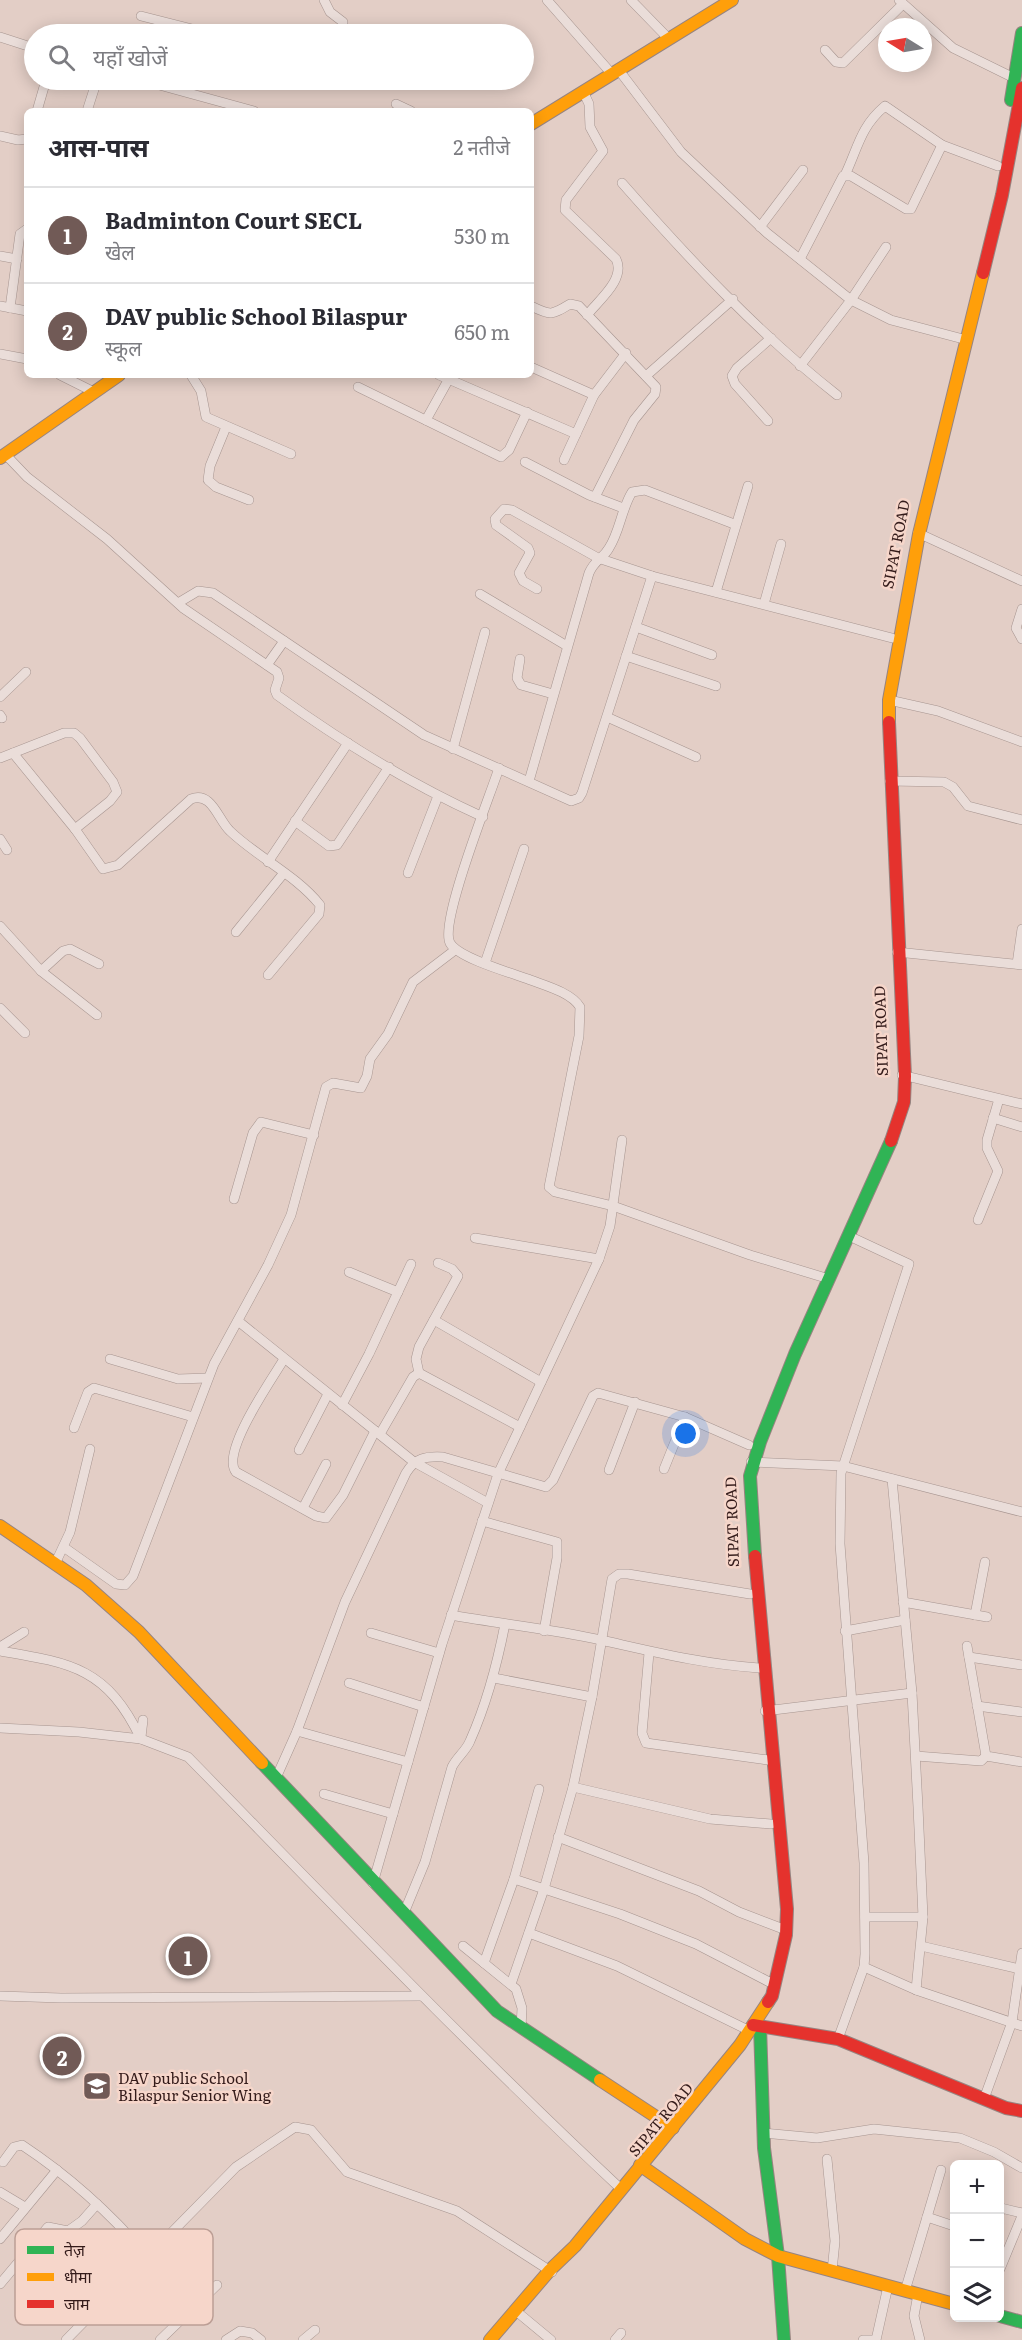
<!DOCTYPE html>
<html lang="hi">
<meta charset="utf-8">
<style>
:root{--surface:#fff;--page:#f7f7f7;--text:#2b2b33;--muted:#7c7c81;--line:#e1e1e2;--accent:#715a56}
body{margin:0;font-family:Literata,"Noto Sans Devanagari",serif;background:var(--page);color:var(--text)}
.controls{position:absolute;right:18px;bottom:18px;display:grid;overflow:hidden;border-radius:9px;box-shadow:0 3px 15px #0003}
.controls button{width:54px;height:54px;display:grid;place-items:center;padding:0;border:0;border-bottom:2px solid var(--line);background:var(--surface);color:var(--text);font:30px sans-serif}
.compass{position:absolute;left:878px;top:18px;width:54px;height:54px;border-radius:50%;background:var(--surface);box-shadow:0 3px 15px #0003;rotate:281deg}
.you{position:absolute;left:686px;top:1434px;width:21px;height:21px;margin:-15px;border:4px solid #fff;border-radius:50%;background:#1a73e8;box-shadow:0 0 0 9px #1a73e833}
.badge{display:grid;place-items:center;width:39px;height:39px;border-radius:50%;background:var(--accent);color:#fff;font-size:20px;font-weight:700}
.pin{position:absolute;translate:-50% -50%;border:3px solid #fff;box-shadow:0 2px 6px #0006}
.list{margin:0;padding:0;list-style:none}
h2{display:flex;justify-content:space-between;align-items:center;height:78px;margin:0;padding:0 24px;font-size:26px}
h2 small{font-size:20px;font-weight:400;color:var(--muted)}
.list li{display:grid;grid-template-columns:39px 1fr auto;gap:18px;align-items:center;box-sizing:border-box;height:96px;padding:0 24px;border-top:2px solid var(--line)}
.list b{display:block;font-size:22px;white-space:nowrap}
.list p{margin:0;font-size:20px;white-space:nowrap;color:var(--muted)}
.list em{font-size:20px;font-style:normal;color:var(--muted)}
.icon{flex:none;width:33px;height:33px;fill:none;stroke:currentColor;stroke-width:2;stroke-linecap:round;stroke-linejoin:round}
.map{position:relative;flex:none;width:1022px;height:2340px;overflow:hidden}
.search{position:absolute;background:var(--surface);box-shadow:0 3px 15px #0003;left:24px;top:24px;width:510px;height:66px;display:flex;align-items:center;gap:15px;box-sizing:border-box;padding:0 21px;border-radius:33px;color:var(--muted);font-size:22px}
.panel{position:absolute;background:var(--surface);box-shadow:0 3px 15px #0003;left:24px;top:108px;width:510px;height:270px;border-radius:9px}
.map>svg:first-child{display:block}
.green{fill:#d6c2a7}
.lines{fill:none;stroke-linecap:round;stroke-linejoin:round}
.street-casing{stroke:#a79590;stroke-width:10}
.fast-casing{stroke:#978480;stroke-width:14}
.slow-casing{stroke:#978480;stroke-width:14}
.jam-casing{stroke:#978480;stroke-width:14}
.street{stroke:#eaddd9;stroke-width:9}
.fast{stroke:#30b455;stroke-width:12}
.slow{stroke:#ff9f0a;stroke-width:12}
.jam{stroke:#e5322d;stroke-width:12}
.labels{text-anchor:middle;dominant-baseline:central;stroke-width:5;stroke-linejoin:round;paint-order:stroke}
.street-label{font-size:15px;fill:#341b1a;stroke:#f6d6ca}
.poi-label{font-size:15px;fill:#341b1a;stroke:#f6d6ca;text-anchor:start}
.key{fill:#f6d6ca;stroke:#bc9e95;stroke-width:1.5}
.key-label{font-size:16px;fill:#341b1a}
</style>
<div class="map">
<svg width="1022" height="2340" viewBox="0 0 1022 2340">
<rect width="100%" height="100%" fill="#e3cec6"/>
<path class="green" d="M176 1944H200L199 1968H175Z"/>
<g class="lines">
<g class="street-casing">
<g id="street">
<path d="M324 0 330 12 343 22 342 34"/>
<path d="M547 0 611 73"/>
<path d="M631 0 668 38"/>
<path d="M899 0 953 48 1014 78"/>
<path d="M141 16 212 34"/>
<path d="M0 37 34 48"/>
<path d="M825 50 836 62 843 63 903 4"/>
<path d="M618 69 681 152 767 233 851 300 891 320 967 340"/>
<path d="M141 80 254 111"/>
<path d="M583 91 589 104 590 127 603 151 566 200 565 210 616 259C626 279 599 300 587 315"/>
<path d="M396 104 411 111"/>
<path d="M37 111 46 80"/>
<path d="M87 111 97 80"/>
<path d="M0 136 18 140 27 139"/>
<path d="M845 175C858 148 860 127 885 106L942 145 998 166"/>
<path d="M622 183C688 258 758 333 837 395"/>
<path d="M760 227 803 170"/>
<path d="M0 256 17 259"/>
<path d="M800 259 843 176H851L906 209H911L942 145"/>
<path d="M0 306 27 311"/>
<path d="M531 306C551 316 552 315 570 304L579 306 656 387 655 394 634 420 595 497"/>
<path d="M10 308 20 234 27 229"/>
<path d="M0 354 27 359"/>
<path d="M800 366 851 300 886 247"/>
<path d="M531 367 594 395"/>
<path d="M60 375 92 391"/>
<path d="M191 375 201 391 206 417 291 454"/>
<path d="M439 375 576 434"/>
<path d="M646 376 733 299"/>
<path d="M358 387 501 457 509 450 527 412"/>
<path d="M426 420 451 375"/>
<path d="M768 421 735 384 732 376 737 368 771 338"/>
<path d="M226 427 210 466 208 480 216 487 249 500"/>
<path d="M5 454 27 477 107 539 183 608 277 672 279 678 275 690 277 695C342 742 410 784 483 817"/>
<path d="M564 460 594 395 626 353"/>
<path d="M525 462 589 495 623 508"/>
<path d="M918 533 1022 581"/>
<path d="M537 589 523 581 519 573 530 553 528 548 496 525 495 519 504 509 512 510 598 558 652 576 892 638"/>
<path d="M716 592 748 486"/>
<path d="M480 594 567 646"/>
<path d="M178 603 198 591 213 593 424 735 571 801 579 798 582 793 652 576"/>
<path d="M764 604 781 544"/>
<path d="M1022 609 1016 628 1022 639"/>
<path d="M636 627 712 655"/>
<path d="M626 656 716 686"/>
<path d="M520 659 517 678 521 685 553 694"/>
<path d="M267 665 284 641"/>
<path d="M0 697 26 672"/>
<path d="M889 700 938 711 1022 742"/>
<path d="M0 715 2 718"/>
<path d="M607 717 696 757"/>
<path d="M453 749 485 632"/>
<path d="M13 753 75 829 103 869 118 865 191 799C212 791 218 820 230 831 257 857 296 875 320 905L319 914 268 975"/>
<path d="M0 758 64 733H74L80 738 113 782 117 792 110 801 75 829"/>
<path d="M499 768C490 796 439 923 450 943 458 958 511 973 528 979 543 985 571 992 580 1007L579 1036 549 1187 555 1192 613 1206 750 1255 829 1279"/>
<path d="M529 781 589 573C595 559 603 559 609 548 620 531 621 510 632 492L645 490 734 524"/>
<path d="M890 781 944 782 953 787 968 806 1022 820"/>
<path d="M295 821 329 846 337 845 389 767"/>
<path d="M0 839 7 850"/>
<path d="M268 862 348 743"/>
<path d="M408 873 438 796"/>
<path d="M0 926 41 971 97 1015"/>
<path d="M236 932 283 874"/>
<path d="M897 952 1022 965"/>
<path d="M485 963 524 849"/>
<path d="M1017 964 1022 929"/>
<path d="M41 971 63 951 70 949 99 964"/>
<path d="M0 1008 25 1033"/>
<path d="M902 1075 1022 1104"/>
<path d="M993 1118 1022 1127"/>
<path d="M234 1199 253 1133 261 1122 314 1135"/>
<path d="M978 1220 998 1171 987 1148V1140L999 1099"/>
<path d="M475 1238 599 1259"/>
<path d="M349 1272 398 1292"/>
<path d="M434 1320 541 1382"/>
<path d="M238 1321 414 1462 488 1503"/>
<path d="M110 1359 178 1379 208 1378"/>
<path d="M284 1359C272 1379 220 1453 236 1472L316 1516 326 1518 343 1495 375 1431"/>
<path d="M419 1373 416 1359 419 1347 458 1276 452 1269 438 1263"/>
<path d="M342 1405 369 1354 411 1264"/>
<path d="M74 1428 88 1392 94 1388 193 1417"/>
<path d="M380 1434 413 1377 419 1373 520 1427"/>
<path d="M299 1450 328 1394"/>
<path d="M751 1462 843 1466 1022 1512"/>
<path d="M664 1469 685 1417"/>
<path d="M609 1470 635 1402"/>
<path d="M892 1479 912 1693 918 1807 923 1917 916 1990"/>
<path d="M303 1508 326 1464"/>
<path d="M482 1521 557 1542V1558L544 1631"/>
<path d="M65 1548 116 1584 125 1585 133 1576 214 1364 268 1265 291 1215 326 1087 333 1083 361 1088 367 1076 370 1059 388 1034 413 982 455 950"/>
<path d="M55 1564 70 1532 90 1449"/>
<path d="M903 1602 987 1617"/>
<path d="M451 1615C501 1624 552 1629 601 1640 655 1652 702 1664 759 1668"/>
<path d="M975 1615 985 1562"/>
<path d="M845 1631 905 1620"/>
<path d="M371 1633 439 1653"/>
<path d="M967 1646 986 1756 1022 1762"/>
<path d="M0 1647 24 1632"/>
<path d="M0 1651C72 1663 107 1668 141 1739"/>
<path d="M649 1653 642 1733 646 1743 768 1760"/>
<path d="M969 1657 1022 1665"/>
<path d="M494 1678 592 1697"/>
<path d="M349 1683 424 1707"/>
<path d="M977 1706 1022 1712"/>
<path d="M765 1711 912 1693"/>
<path d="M0 1728 79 1732 141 1739 188 1757C331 1903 472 2050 621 2189"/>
<path d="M297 1731 408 1762"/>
<path d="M141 1737 143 1720"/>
<path d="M916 1756 981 1761 986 1756"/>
<path d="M276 1778 297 1731 345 1602 406 1473C415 1458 426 1456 443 1457L546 1487 553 1480 593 1396 598 1393 685 1417 749 1445"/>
<path d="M573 1787 710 1819 771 1824"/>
<path d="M324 1794 393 1814"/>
<path d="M558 1837 699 1891 739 1912 786 1930"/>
<path d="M514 1879 620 1914 696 1944 775 1985"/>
<path d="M373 1883 442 1644 498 1474 599 1259 610 1226 622 1140"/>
<path d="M404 1913 425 1862 452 1767C457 1757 466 1751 470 1741 487 1703 497 1665 505 1624"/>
<path d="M865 1917H923"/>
<path d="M529 1933 617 1966 750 2031"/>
<path d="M463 1946 516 1989 522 2008 521 2028"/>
<path d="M921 1946 1020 1969"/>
<path d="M484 1963 514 1879 539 1789"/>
<path d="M864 1967 916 1990 1022 2026"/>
<path d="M511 1984 544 1889 573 1787 592 1697 612 1579 619 1574H628L750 1594"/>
<path d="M0 1996 61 1998 422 1996"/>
<path d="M838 2039 864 1967 865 1954 864 1863 840 1544 841 1473 909 1264 849 1236"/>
<path d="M984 2099 1012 2022 1022 1953"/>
<path d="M763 2133 817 2138 874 2129 960 2138 994 2152 1022 2168"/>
<path d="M827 2159 835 2241 832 2271"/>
<path d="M3 2162 14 2147 22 2145C69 2176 110 2213 147 2256"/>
<path d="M0 2192 25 2207"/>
<path d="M1000 2212 1001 2208 1022 2213"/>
<path d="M927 2217 954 2226"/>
<path d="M0 2239 57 2170"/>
<path d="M1000 2269 1022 2216"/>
<path d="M0 2284 48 2227 68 2231 82 2221 97 2204"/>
<path d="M905 2291 941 2170"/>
<path d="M918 2294 914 2316 920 2340"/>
<path d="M516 2311 551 2340"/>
<path d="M66 2340 236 2167 295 2127 311 2130 347 2172 457 2211 552 2272"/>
<path d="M160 2340 217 2285"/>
<path d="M226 2340 240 2331 252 2333 261 2340"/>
<path d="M303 2340 315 2330"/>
<path d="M615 2340 621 2333"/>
<path d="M863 2340H876L888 2286"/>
</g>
</g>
<g class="fast-casing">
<g id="fast">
<path d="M1011 100 1022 33"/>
<path d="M755 1556 750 1476 760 1442 795 1354 891 1141"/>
<path d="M262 1763 497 2011 600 2080"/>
<path d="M760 2026 764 2148 778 2256 784 2340"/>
<path d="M1000 2316 1022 2322"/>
</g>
</g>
<g class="slow-casing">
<g id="slow">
<path d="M531 124 732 0"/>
<path d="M0 458 119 375"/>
<path d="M889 722V700L919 534 983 273"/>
<path d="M0 1526 86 1585 139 1632 262 1763"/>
<path d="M600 2080 673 2128"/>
<path d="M640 2165 745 2239 778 2256 954 2304"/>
<path d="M490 2340 550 2270 575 2246 740 2045 768 2002"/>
</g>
</g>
<g class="jam-casing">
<g id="jam">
<path d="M983 273 1002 195 1022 88"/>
<path d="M889 722 905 1076 904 1102 891 1141"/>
<path d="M755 1556 787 1909 786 1935 772 1996 768 2002"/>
<path d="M753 2025 838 2039 1006 2108 1022 2111"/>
</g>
</g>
<use href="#street" class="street"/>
<use href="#fast" class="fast"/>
<use href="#slow" class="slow"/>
<use href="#jam" class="jam"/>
</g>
<defs>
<g id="school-square" transform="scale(1.5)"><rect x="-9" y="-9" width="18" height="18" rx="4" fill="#715a56" stroke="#f6d6ca"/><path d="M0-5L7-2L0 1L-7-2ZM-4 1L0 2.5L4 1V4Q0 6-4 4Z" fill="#fff"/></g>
</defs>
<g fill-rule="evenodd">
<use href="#school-square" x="97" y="2086"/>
</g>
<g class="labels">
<g class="street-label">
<text transform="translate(895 544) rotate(-79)">SIPAT ROAD</text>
<text transform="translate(880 1031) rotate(-92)">SIPAT ROAD</text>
<text transform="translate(731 1522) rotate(-92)">SIPAT ROAD</text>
<text transform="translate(660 2119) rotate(-50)">SIPAT ROAD</text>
</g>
<g class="poi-label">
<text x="118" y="2077">DAV public School<tspan x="118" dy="17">Bilaspur Senior Wing</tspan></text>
</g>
</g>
<rect x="15" y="2229" width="198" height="96" rx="9" class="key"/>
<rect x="27" y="2246" width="27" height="8" fill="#30b455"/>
<rect x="27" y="2273" width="27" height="8" fill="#ff9f0a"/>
<rect x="27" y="2300" width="27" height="8" fill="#e5322d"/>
<g class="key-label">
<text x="64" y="2256">तेज़</text>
<text x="64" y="2283">धीमा</text>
<text x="64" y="2310">जाम</text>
</g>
</svg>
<div class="controls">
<button>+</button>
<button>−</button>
<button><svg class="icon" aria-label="layers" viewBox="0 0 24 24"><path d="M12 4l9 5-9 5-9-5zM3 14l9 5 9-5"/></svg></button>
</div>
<svg class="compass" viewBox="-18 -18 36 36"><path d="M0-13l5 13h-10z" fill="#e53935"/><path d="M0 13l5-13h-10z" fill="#7c7c81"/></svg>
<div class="you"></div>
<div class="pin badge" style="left:188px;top:1956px">1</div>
<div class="pin badge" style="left:62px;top:2056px">2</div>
<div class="search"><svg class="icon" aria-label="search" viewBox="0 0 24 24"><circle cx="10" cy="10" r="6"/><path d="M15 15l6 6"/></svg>यहाँ खोजें</div>
<section class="panel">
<h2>आस-पास<small>2 नतीजे</small></h2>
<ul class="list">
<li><span class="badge">1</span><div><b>Badminton Court SECL</b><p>खेल</p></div><em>530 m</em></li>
<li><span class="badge">2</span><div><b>DAV public School Bilaspur</b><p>स्कूल</p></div><em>650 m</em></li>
</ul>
</section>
</div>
